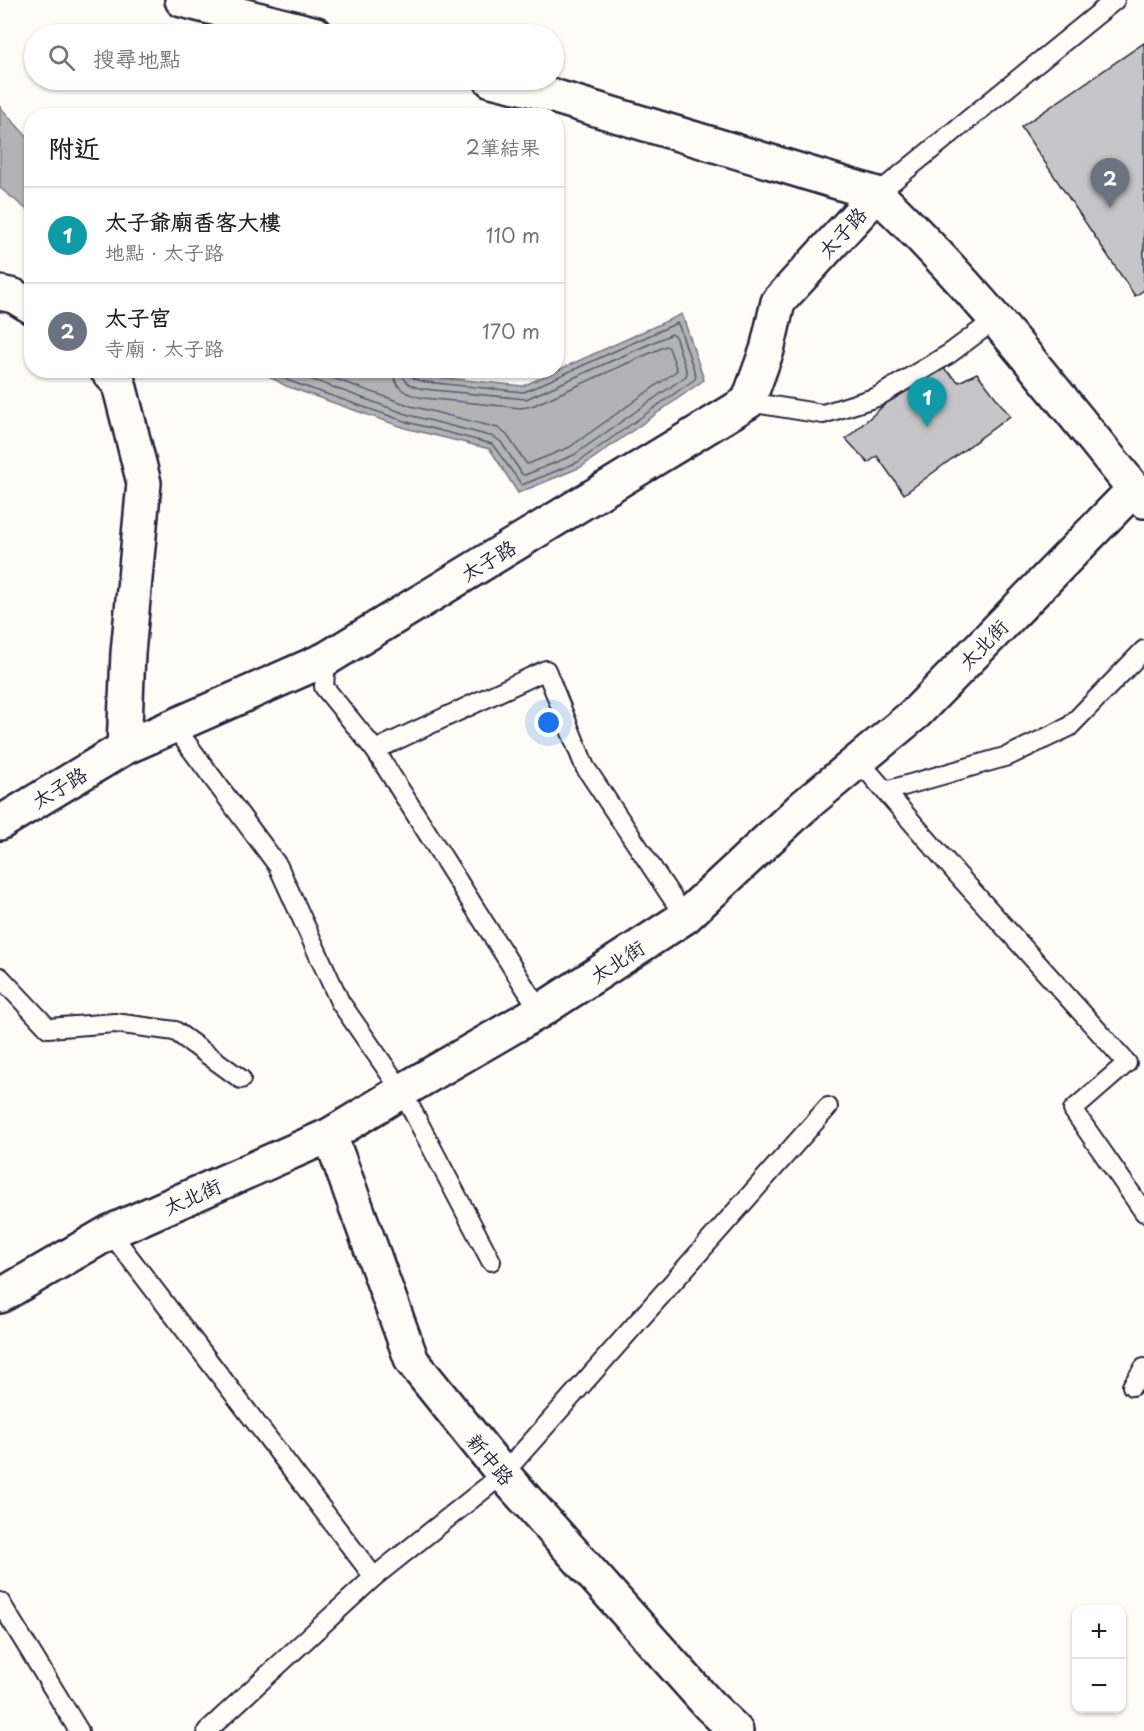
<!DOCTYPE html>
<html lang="zh-TW">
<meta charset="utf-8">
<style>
:root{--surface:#fff;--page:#f6f6f6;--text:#222;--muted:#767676;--line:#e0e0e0;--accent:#7c3aed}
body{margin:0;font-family:"Playpen Sans","LXGW WenKai TC",sans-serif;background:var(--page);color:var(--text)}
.controls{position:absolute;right:18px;bottom:18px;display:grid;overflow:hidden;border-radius:12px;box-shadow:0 2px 4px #0004}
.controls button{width:54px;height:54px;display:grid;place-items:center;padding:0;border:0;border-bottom:2px solid var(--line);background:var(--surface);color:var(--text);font:30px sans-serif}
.you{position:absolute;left:549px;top:723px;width:21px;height:21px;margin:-15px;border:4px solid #fff;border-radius:50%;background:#1a73e8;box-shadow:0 0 0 9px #1a73e833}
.badge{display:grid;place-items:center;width:39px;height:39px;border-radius:50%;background:var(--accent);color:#fff;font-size:20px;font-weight:700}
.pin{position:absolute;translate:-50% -50px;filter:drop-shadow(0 2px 3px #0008)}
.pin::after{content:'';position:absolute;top:32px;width:21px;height:18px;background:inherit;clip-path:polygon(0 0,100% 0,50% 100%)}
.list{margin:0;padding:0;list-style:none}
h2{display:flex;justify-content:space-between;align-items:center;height:78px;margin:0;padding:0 24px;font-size:26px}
h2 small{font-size:20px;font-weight:400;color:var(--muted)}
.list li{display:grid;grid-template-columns:39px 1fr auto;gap:18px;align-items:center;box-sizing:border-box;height:96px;padding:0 24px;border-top:2px solid var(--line)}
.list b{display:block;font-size:22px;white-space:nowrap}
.list p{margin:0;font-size:20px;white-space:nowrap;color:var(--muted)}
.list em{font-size:20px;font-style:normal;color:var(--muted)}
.icon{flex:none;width:33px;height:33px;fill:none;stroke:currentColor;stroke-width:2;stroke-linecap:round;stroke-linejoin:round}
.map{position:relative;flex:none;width:1144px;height:1731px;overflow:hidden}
.search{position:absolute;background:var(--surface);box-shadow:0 2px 4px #0004;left:24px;top:24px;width:540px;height:66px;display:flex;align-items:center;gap:15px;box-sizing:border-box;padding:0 21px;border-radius:33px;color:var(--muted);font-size:22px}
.panel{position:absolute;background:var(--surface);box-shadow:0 2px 4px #0004;left:24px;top:108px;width:540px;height:270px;border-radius:24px}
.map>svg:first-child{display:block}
.water{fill:#b2b2b7;stroke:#787885;stroke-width:1.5}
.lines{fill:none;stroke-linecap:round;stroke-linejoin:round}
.shore{stroke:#5c5c6d;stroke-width:1.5}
.building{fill:#c6c6c8;stroke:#22223b;stroke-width:1.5}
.lane-casing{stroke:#22223b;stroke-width:22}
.street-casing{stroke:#22223b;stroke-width:38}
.primary-casing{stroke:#22223b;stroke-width:38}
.lane{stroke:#fdfcf7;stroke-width:18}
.street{stroke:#fdfcf7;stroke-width:33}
.primary{stroke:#fdfcf7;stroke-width:33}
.labels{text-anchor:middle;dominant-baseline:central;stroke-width:5;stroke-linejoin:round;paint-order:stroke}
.street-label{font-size:20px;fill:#22223b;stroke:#fdfcf7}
</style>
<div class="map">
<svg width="1144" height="1731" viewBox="0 0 1144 1731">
<rect width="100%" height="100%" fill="#fdfcf7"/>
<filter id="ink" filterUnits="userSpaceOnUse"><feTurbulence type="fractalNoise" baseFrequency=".0167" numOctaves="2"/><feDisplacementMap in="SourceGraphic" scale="12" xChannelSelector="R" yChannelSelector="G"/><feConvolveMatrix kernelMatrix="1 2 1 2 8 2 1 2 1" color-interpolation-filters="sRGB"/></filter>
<g filter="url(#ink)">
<g class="water">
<path d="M0 107 31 141V213L0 188Z"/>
<path d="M682 314 704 380 581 467 518 493 490 449 405 428 286 386 260 371H406L426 376 523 386Z"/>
</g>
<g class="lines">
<g class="shore">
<path d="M272 370 289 381 407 422 492 444 522 485 578 462 695 379 696 376 679 326 677 323 524 392 425 382C418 380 410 379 410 370"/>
<path d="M286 370 409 415 494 437 501 442 522 474 525 475 574 455 686 376 687 373 675 336 672 334 526 399 423 389C412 386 403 384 402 370"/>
<path d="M310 370 411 406 498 428 507 435 526 463 528 464 570 447 675 372 677 370 669 348 666 346 532 406 521 408 424 398C407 395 394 389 393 370"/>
</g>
</g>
<g class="building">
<path d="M1144 43V290L1135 296 1021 127Z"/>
<path d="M926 368H943L959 382 977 373 1010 416 904 494 877 456 868 463 846 439Z"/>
</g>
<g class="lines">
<g class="lane-casing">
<g id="lane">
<path d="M877 194 1115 0"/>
<path d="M748 402 823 414 877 397 949 354 996 319"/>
<path d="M326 659 324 687 375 750 540 1011"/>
<path d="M174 726 278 866 340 1002 402 1091 491 1261"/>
<path d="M375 750 546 670 585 767 685 917"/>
<path d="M859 761 957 874 1127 1063 1073 1110 1144 1212"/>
<path d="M886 791 1008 756 1069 727 1144 650"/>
<path d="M0 977 48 1028 115 1023 175 1031 241 1079"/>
<path d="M110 1232 374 1577"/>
<path d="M1132 1386 1144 1368"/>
<path d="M0 1602 79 1731"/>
<path d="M207 1731 374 1577 503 1474 828 1107"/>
</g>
</g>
<g class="street-casing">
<g id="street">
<path d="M0 293 14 296 32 307"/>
<path d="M107 370 119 384 144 483 128 653 124 748"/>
<path d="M0 823 124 748 326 659 748 402 767 350 778 302 877 194"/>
<path d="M330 1135 412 1361 503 1474 709 1705 736 1731"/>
<path d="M0 1296 110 1232 330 1135 402 1091 540 1011 685 917 804 806 916 713 1134 489"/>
</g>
</g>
<g class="primary-casing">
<g id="primary">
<path d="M182 0 316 34"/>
<path d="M491 80 533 90 877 194C976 287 1058 396 1144 501"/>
</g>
</g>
<use href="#lane" class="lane"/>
<use href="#street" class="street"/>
<use href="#primary" class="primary"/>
</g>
</g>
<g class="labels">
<g class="street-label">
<text transform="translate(842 232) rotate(-48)">太子路</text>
<text transform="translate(488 560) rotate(-31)">太子路</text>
<text transform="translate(983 644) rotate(-46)">太北街</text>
<text transform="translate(59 787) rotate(-31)">太子路</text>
<text transform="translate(617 961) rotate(-33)">太北街</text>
<text transform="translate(192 1196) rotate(-24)">太北街</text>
<text transform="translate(491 1459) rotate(50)">新中路</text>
</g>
</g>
</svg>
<div class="controls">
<button>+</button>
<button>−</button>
</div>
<div class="you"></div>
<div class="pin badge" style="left:927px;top:427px;background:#0f9aa8">1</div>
<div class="pin badge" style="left:1110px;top:208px;background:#6b7280">2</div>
<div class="search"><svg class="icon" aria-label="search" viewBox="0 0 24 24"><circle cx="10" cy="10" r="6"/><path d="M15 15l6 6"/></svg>搜尋地點</div>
<section class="panel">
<h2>附近<small>2筆結果</small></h2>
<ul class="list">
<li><span class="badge" style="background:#0f9aa8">1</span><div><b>太子爺廟香客大樓</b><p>地點 · 太子路</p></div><em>110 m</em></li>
<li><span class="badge" style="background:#6b7280">2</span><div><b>太子宮</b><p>寺廟 · 太子路</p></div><em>170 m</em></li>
</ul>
</section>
</div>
